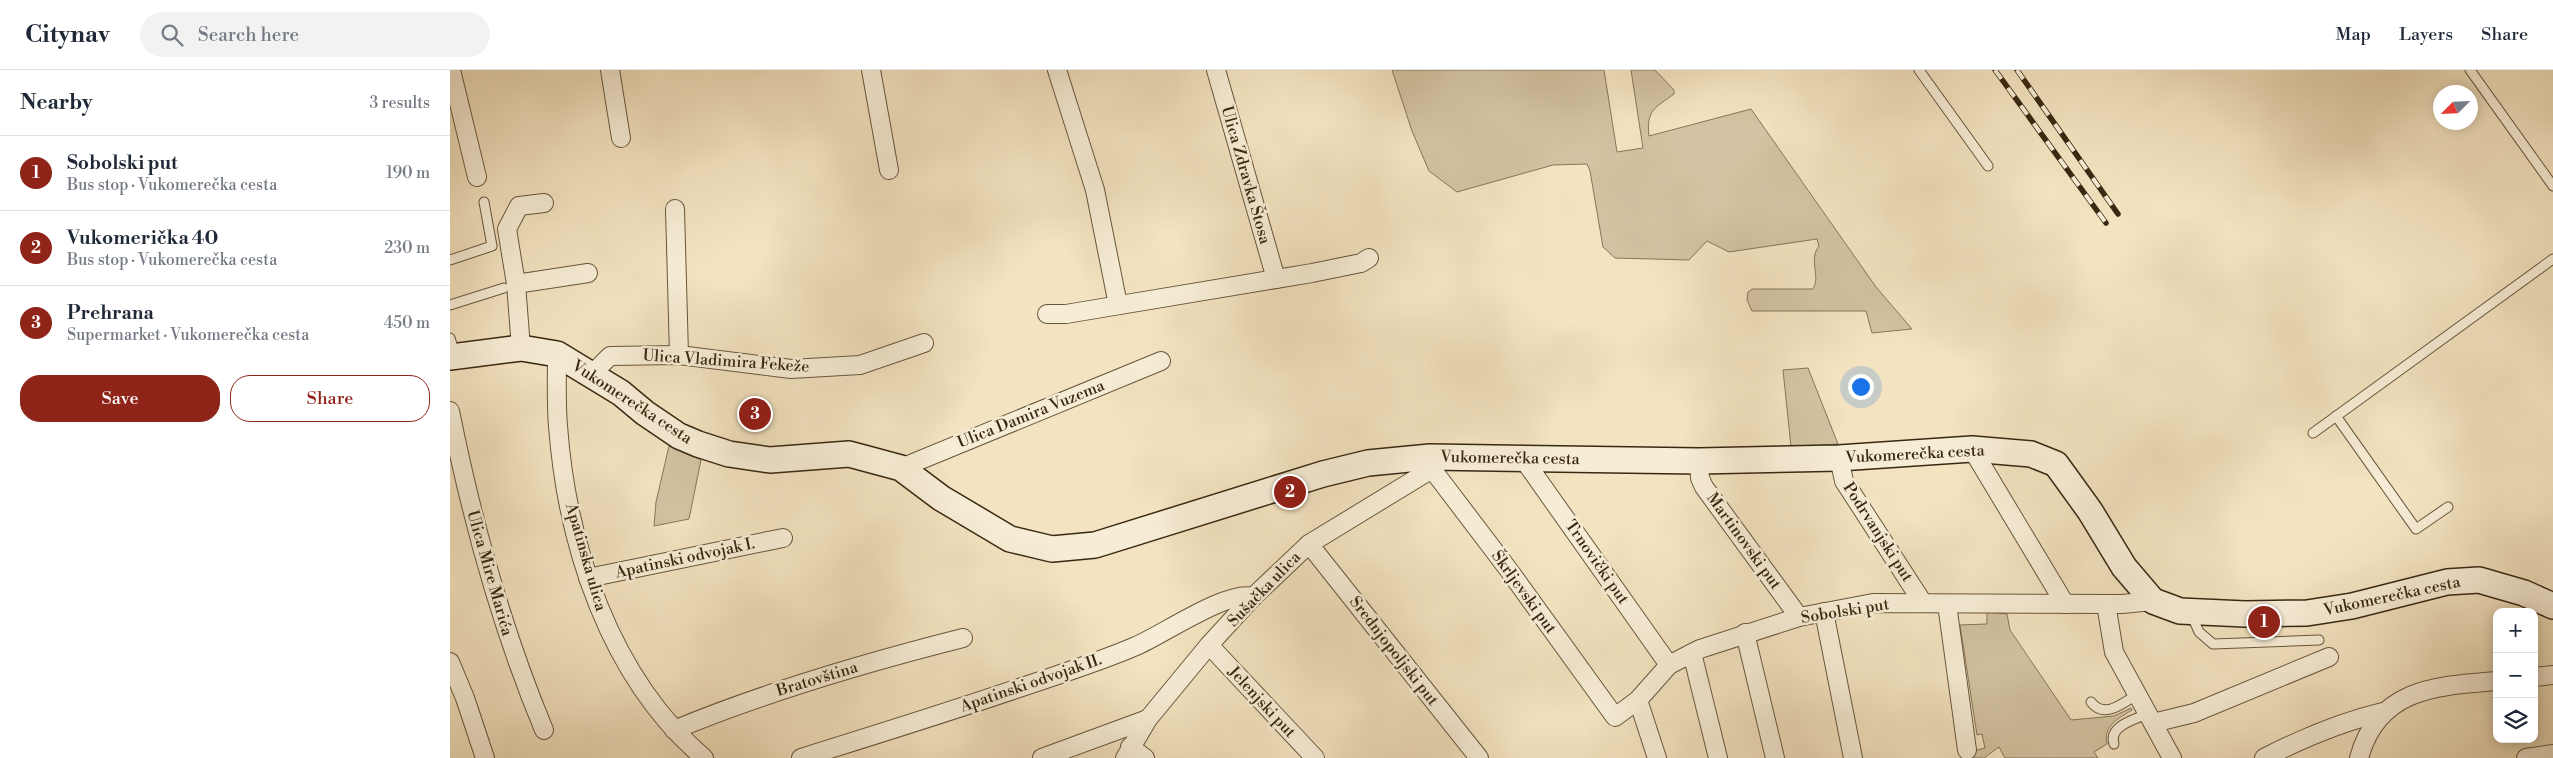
<!DOCTYPE html>
<meta charset="utf-8">
<style>
:root{--surface:#fff;--page:#f2f2f3;--text:#1f2937;--muted:#747a83;--line:#e0e1e3;--accent:#8f2418}
body{margin:0;font-family:"Libre Bodoni",serif;background:var(--page);color:var(--text)}
.controls{position:absolute;right:15px;bottom:15px;display:grid;overflow:hidden;border-radius:10px;box-shadow:0 2px 12px #0003}
.controls button{width:45px;height:45px;display:grid;place-items:center;padding:0;border:0;border-bottom:1px solid var(--line);background:var(--surface);color:var(--text);font:25px sans-serif}
.compass{position:absolute;left:1983px;top:15px;width:45px;height:45px;border-radius:50%;background:var(--surface);box-shadow:0 2px 12px #0003;rotate:246deg}
.you{position:absolute;left:1410px;top:316px;width:18px;height:18px;margin:-12px;border:4px solid #fff;border-radius:50%;background:#1a73e8;box-shadow:0 0 0 8px #1a73e833}
.badge{display:grid;place-items:center;width:32px;height:32px;border-radius:50%;background:var(--accent);color:#fff;font-size:16px;font-weight:700}
.pin{position:absolute;translate:-50% -50%;border:2px solid #fff;box-shadow:0 1px 5px #0006}
.list{margin:0;padding:0;list-style:none}
h2{display:flex;justify-content:space-between;align-items:center;height:65px;margin:0;padding:0 20px;font-size:21px}
h2 small{font-size:16px;font-weight:400;color:var(--muted)}
.list li{display:grid;grid-template-columns:32px 1fr auto;gap:15px;align-items:center;box-sizing:border-box;height:75px;padding:0 20px;border-top:1px solid var(--line)}
.list b{display:block;font-size:19px;white-space:nowrap}
.list p{margin:0;font-size:16px;white-space:nowrap;color:var(--muted)}
.list em{font-size:16px;font-style:normal;color:var(--muted)}
.actions{display:flex;gap:10px;padding:15px 20px}
.actions a{flex:1;padding:11px 0;border:1px solid var(--accent);border-radius:20px;text-align:center;font-size:18px;color:var(--accent)}
.actions .main{background:var(--accent);color:#fff}
.icon{flex:none;width:28px;height:28px;fill:none;stroke:currentColor;stroke-width:2;stroke-linecap:round;stroke-linejoin:round}
.map{position:relative;flex:none;width:2103px;height:688px;overflow:hidden}
header{display:flex;align-items:center;gap:30px;box-sizing:border-box;height:70px;padding:0 25px;background:var(--surface);border-bottom:1px solid var(--line)}
header strong{font-size:24px}
nav{display:flex;gap:28px;margin-inline-start:auto;font-size:18px}
.search{width:350px;height:45px;background:var(--page);display:flex;align-items:center;gap:12px;box-sizing:border-box;padding:0 18px;border-radius:28px;color:var(--muted);font-size:19px}
main{display:flex}
aside{flex:1;background:var(--surface)}
.map>svg:first-child{display:block}
.green{fill:#d3c3a2;stroke:#86765a}
.lines{fill:none;stroke-linecap:round;stroke-linejoin:round}
.lane-casing{stroke:#67573d;stroke-width:11}
.street-casing{stroke:#67573d;stroke-width:20}
.secondary-casing{stroke:#382811;stroke-width:28}
.lane{stroke:#f7edd6;stroke-width:9}
.street{stroke:#f7edd6;stroke-width:18}
.secondary{stroke:#f7edd6;stroke-width:25}
.rail-casing{stroke:#382811;stroke-width:5.5}
.rail{stroke:#f7edd6;stroke-width:4;stroke-dasharray:11;stroke-linecap:butt}
.labels{text-anchor:middle;dominant-baseline:central;stroke-width:5;stroke-linejoin:round;paint-order:stroke}
.street-label{font-size:16px;fill:#382811;stroke:#f7edd6}
</style>
<header>
<strong>Citynav</strong>
<div class="search"><svg class="icon" aria-label="search" viewBox="0 0 24 24"><circle cx="10" cy="10" r="6"/><path d="M15 15l6 6"/></svg>Search here</div>
<nav><a>Map</a><a>Layers</a><a>Share</a></nav>
</header>
<main>
<aside>
<h2>Nearby<small>3 results</small></h2>
<ul class="list">
<li><span class="badge">1</span><div><b>Sobolski put</b><p>Bus stop · Vukomerečka cesta</p></div><em>190 m</em></li>
<li><span class="badge">2</span><div><b>Vukomerička 40</b><p>Bus stop · Vukomerečka cesta</p></div><em>230 m</em></li>
<li><span class="badge">3</span><div><b>Prehrana</b><p>Supermarket · Vukomerečka cesta</p></div><em>450 m</em></li>
</ul>
<div class="actions"><a class="main">Save</a><a>Share</a></div>
</aside>
<div class="map">
<svg width="2103" height="688" viewBox="0 0 2103 688">
<rect width="100%" height="100%" fill="#f3e3c0"/>
<filter id="stains"><feTurbulence type="fractalNoise" baseFrequency=".004" numOctaves="4"/><feColorMatrix values="0 0 0 0 .2 0 0 0 0 .09 0 0 0 0 .02 0 0 0 .5 -.17"/></filter>
<radialGradient id="worn" r=".72"><stop offset=".6" stop-color="#630" stop-opacity="0"/><stop offset="1" stop-color="#630" stop-opacity=".3"/></radialGradient>
<g class="green">
<path d="M942 0H1154L1167 82 1193 78 1181 0H1205L1224 20V24C1205 38 1196 40 1199 66L1301 39 1426 217 1462 259 1422 263 1416 241H1302L1297 230 1298 222 1302 219H1363C1371 206 1358 190 1369 176L1367 169 1279 182 1257 171 1239 190 1165 188 1153 177 1140 101 1137 94 1103 95 1007 122 979 101 962 61Z"/>
<path d="M1358 298 1388 374 1341 377 1333 300Z"/>
<path d="M219 376 251 390 239 449 204 456 206 432Z"/>
<path d="M1537 542 1557 544 1560 560 1621 650 1664 646 1681 638 1682 640C1668 649 1653 655 1657 674L1644 682 1648 688H1555L1549 677 1534 688H1516L1515 683 1535 678 1532 664 1527 665 1510 555 1537 554Z"/>
</g>
<g class="lines">
<g class="lane-casing">
<g id="lane">
<path d="M1469 0 1538 96"/>
<path d="M2020 0 2103 116"/>
<path d="M0 190 42 176 34 132"/>
<path d="M0 235 54 218"/>
<path d="M0 268 5 284"/>
<path d="M1886 346 1966 459 1998 437"/>
<path d="M1863 363 2103 189"/>
<path d="M1741 544 1749 562 1763 574 1869 570"/>
<path d="M1641 632C1654 649 1672 634 1686 625"/>
<path d="M1664 674C1658 656 1684 650 1697 644"/>
</g>
</g>
<g class="street-casing">
<g id="street">
<path d="M1 0 27 107"/>
<path d="M160 0 171 68"/>
<path d="M421 0 439 100"/>
<path d="M607 0 645 120 668 235"/>
<path d="M766 0 826 209"/>
<path d="M225 139 229 285"/>
<path d="M66 214 138 203"/>
<path d="M597 244H616L862 203 911 193 919 188"/>
<path d="M71 278 66 214 57 159 69 136 94 133"/>
<path d="M107 284C107 308 106 332 108 356 117 476 160 608 254 688"/>
<path d="M141 305 160 286 229 285 341 299 410 295 474 273"/>
<path d="M0 341C22 451 51 557 94 660"/>
<path d="M1522 379 1615 534"/>
<path d="M1389 388 1394 411 1473 533"/>
<path d="M1074 390 1219 595"/>
<path d="M1249 391 1250 408 1254 417 1349 547"/>
<path d="M451 398 711 291"/>
<path d="M982 399 1058 499 1165 647 1188 630 1219 595 1250 579 1349 547 1423 533 1672 534 1703 531"/>
<path d="M859 474 1029 688"/>
<path d="M138 508 333 468"/>
<path d="M1497 534 1517 680"/>
<path d="M1656 534 1664 582 1722 688"/>
<path d="M1374 542 1403 688"/>
<path d="M1295 563 1325 688"/>
<path d="M759 575 865 688"/>
<path d="M1242 583 1268 688"/>
<path d="M0 592 15 628 35 688"/>
<path d="M2084 607 2103 605"/>
<path d="M1188 630 1207 688"/>
<path d="M1703 653 1744 643 1879 587"/>
<path d="M224 660C318 621 414 593 513 568"/>
<path d="M680 677 695 688"/>
<path d="M351 688C425 665 499 642 572 617 610 604 649 592 686 576 712 565 779 519 803 527"/>
<path d="M592 688 698 649"/>
<path d="M675 688 698 649 759 575 803 527 859 474 982 399 980 387"/>
<path d="M1814 688C1853 668 1891 652 1933 642"/>
<path d="M1909 688C1928 618 1986 616 2047 611"/>
<path d="M2076 688 2103 684"/>
</g>
</g>
<g class="secondary-casing">
<path id="secondary" d="M0 287 71 278 107 284 171 323 195 343 229 366 248 374 279 384 320 390 399 384 451 398 491 428 560 469 602 479 645 475 873 404 918 393 980 387 1249 391 1389 388 1522 379 1581 384 1606 394 1640 441 1674 497 1703 531 1730 541 1795 544 1857 543 1902 536 1997 512 2029 510 2074 523 2103 536"/>
</g>
<use href="#lane" class="lane"/>
<use href="#street" class="street"/>
<use href="#secondary" class="secondary"/>
<g class="rail-casing">
<g id="rail">
<path d="M1545 0 1656 153"/>
<path d="M1567 0 1668 144"/>
</g>
</g>
<use href="#rail" class="rail"/>
</g>
<g class="labels">
<g class="street-label">
<text transform="translate(796 105) rotate(74)">Ulica Zdravka Štosa</text>
<text transform="translate(276 291) rotate(4)">Ulica Vladimira Fekeže</text>
<text transform="translate(182 332) rotate(33)">Vukomerečka cesta</text>
<text transform="translate(581 344) rotate(-22)">Ulica Damira Vuzema</text>
<text transform="translate(1465 384) rotate(-3)">Vukomerečka cesta</text>
<text transform="translate(1060 388) rotate(1)">Vukomerečka cesta</text>
<text transform="translate(1428 462) rotate(57)">Podrvanjski put</text>
<text transform="translate(1294 471) rotate(54)">Martinovski put</text>
<text transform="translate(136 487) rotate(74)">Apatinska ulica</text>
<text transform="translate(235 488) rotate(-12)">Apatinski odvojak I.</text>
<text transform="translate(1147 492) rotate(55)">Trnovički put</text>
<text transform="translate(40 503) rotate(74)">Ulica Mire Marića</text>
<text transform="translate(814 519) rotate(-46)">Sušačka ulica</text>
<text transform="translate(1074 522) rotate(54)">Škrljevski put</text>
<text transform="translate(1942 526) rotate(-12)">Vukomerečka cesta</text>
<text transform="translate(1395 541) rotate(-9)">Sobolski put</text>
<text transform="translate(944 581) rotate(52)">Srednjopoljski put</text>
<text transform="translate(367 609) rotate(-17)">Bratovština</text>
<text transform="translate(581 613) rotate(-19)">Apatinski odvojak II.</text>
<text transform="translate(812 632) rotate(47)">Jelenjski put</text>
</g>
</g>
<rect width="100%" height="100%" filter="url(#stains)"/>
<rect width="100%" height="100%" fill="url(#worn)"/>
</svg>
<div class="controls">
<button>+</button>
<button>−</button>
<button><svg class="icon" aria-label="layers" viewBox="0 0 24 24"><path d="M12 4l9 5-9 5-9-5zM3 14l9 5 9-5"/></svg></button>
</div>
<svg class="compass" viewBox="-18 -18 36 36"><path d="M0-13l5 13h-10z" fill="#e53935"/><path d="M0 13l5-13h-10z" fill="#747a83"/></svg>
<div class="you"></div>
<div class="pin badge" style="left:1814px;top:552px">1</div>
<div class="pin badge" style="left:840px;top:422px">2</div>
<div class="pin badge" style="left:305px;top:344px">3</div>
</div>
</main>
